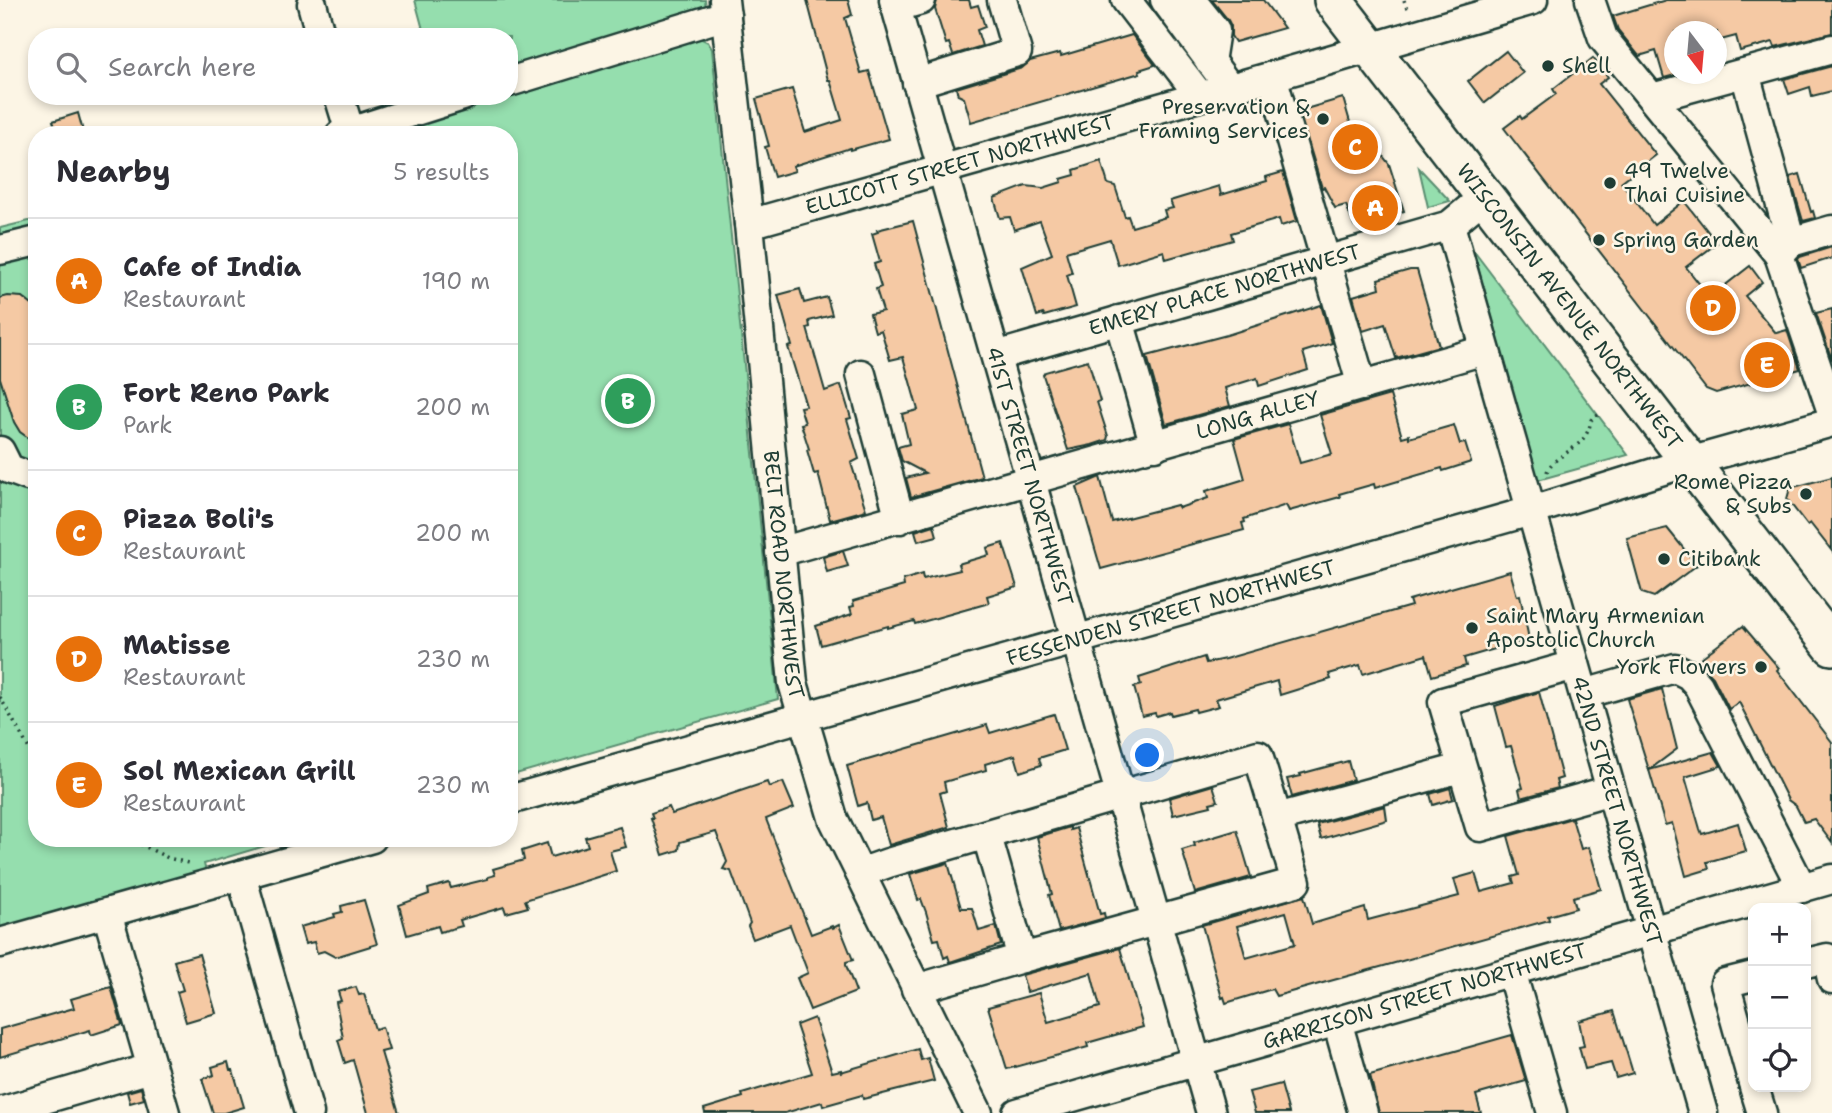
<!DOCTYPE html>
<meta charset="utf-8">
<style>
:root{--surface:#fff;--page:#f2f2f3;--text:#2b2b33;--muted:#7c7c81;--line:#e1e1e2;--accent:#0f766e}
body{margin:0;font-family:"Shantell Sans",sans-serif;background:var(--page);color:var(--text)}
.controls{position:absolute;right:21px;bottom:21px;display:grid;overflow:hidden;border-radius:14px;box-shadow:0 4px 10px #0003}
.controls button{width:63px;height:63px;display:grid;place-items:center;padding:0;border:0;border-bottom:2px solid var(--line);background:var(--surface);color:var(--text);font:35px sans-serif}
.compass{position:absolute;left:1664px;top:21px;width:63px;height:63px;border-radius:50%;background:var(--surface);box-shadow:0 4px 10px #0003;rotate:164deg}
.you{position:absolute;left:1148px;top:756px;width:24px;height:24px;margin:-18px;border:5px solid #fff;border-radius:50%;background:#1a73e8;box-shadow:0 0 0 10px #1a73e833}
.badge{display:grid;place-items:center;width:46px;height:46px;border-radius:50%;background:var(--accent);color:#fff;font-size:23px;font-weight:700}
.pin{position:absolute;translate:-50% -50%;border:4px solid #fff;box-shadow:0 2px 7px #0006}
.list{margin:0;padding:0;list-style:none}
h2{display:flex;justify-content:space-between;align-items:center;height:91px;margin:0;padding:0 28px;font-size:30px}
h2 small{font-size:23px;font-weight:400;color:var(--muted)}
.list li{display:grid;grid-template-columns:46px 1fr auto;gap:21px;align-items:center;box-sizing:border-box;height:126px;padding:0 28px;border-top:2px solid var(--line)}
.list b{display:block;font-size:26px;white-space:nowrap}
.list p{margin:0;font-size:23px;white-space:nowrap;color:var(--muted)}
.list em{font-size:23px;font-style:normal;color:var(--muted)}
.icon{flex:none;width:38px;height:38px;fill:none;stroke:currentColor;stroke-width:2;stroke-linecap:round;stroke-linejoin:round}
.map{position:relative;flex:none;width:1832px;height:1113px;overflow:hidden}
.search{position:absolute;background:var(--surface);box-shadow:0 4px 10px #0003;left:28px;top:28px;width:490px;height:77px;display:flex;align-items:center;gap:18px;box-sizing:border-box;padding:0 24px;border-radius:28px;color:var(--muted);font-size:26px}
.panel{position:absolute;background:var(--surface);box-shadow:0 4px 10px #0003;left:28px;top:126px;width:490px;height:721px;border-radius:28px}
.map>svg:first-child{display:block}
.green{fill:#95deae;stroke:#5a8e71;stroke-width:2}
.building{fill:#f5c9a4;stroke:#1f3d34;stroke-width:2;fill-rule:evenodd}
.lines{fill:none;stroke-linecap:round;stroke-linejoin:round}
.minor-casing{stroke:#1f3d34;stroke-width:33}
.major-casing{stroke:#1f3d34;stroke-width:42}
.path{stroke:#1f3d34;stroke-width:3.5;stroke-dasharray:2 5;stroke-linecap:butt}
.minor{stroke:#fcf5e5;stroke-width:28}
.major{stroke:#fcf5e5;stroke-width:37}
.poi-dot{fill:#1f3d34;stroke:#fcf5e5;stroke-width:2.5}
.labels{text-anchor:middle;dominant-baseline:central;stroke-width:5;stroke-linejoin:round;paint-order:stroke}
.poi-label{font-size:21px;fill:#1f3d34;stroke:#fcf5e5;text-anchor:start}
.street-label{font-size:21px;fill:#1f3d34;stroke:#fcf5e5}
</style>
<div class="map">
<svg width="1832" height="1113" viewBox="0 0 1832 1113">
<rect width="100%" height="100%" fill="#fcf5e5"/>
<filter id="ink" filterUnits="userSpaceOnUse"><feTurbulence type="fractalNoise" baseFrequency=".0143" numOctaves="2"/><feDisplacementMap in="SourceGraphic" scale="14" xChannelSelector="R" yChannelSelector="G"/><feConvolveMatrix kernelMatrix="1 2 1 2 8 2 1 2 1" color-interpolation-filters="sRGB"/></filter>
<g filter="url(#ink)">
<g class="green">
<path d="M415 0H705L706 9 509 68V37H425Z"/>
<path d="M698 37 708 42 712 49 778 699 509 776V697L518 694 509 667V135H420L410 126Z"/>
<path d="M1419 168 1450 201 1428 207Z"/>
<path d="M37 219V838H292L204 864 206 872 0 930V228Z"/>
<path d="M1473 250 1628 455 1538 480Z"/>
</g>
<g class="building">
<path d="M807 0H848L852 15 845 18 861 73 869 71 889 139 850 150V148L793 166 795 171 774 177 765 147 769 146 756 99 792 89 805 132 842 120 830 80H828Z"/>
<path d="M937 0H969L971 7 978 5 985 27 977 30 982 46 953 55 949 43 946 44 935 9Z"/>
<path d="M1212 0H1263L1284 28 1235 42 1231 36V26L1228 20Z"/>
<path d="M1666 0H1832V33L1775 47 1773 42 1740 51 1736 36 1717 41V32H1675V75L1664 78 1656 51 1639 56 1618 30 1613 16Z"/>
<path d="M1132 35 1155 65 1139 70 1140 73 971 122 964 98 958 95 956 88 1022 68 1030 61 1060 53 1061 56Z"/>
<path d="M1506 51 1523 73 1485 103 1468 81Z"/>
<path d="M1593 58 1608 77 1599 84 1656 155 1621 182 1654 225 1684 201 1717 243 1686 267 1710 297 1750 266 1762 282 1745 296 1776 333 1787 330 1800 369 1716 393 1706 389 1504 128 1520 116 1522 119 1556 94 1553 89Z"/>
<path d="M1832 66V91L1812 96 1810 87 1789 94 1784 79Z"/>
<path d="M1343 98 1354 136 1365 133 1389 164 1404 211 1354 226 1346 205 1335 208 1324 187 1322 188 1299 111Z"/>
<path d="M78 113 84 135H58L53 121Z"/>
<path d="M1101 161 1108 184 1115 186 1125 217 1128 216 1132 227 1166 217 1164 210 1173 208 1170 201 1219 186 1221 195 1267 181 1266 177 1283 172 1297 221 1281 226 1279 219 1231 233 1233 240 1166 259 1164 251 1118 265 1110 239 1066 252 1072 273 1067 275 1076 307 1044 316 1043 314 1037 316 1022 267 1052 254 1040 221 1014 230 1010 217 1000 218 994 198 1026 186 1043 188 1062 182 1061 179 1075 175 1074 170Z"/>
<path d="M1800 174 1811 212 1813 211 1815 218 1803 221 1790 177Z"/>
<path d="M913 221 982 477 911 497 906 478 925 473 902 461 898 447 909 444 902 414 918 410 903 357 890 360 881 330 875 332 870 314 883 311 876 289 881 287 874 264 880 262 872 234 878 232 877 230Z"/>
<path d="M1832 247V258L1801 268 1798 259 1800 257Z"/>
<path d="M1410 270H1417L1439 346 1396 358 1385 324 1363 331 1353 296 1380 288 1378 279Z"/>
<path d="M800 289 804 303 827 297 832 315 809 321 810 327 807 328 825 391 841 385 851 418 847 419 859 459 851 463 866 510 830 520 818 473 814 474 807 450 809 449 801 424 805 423 800 407 806 406 788 347 792 346 778 295Z"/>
<path d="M8 296 22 297 37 309V444L20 432 14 422 0 378V298Z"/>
<path d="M1321 305 1332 343 1303 352 1308 370 1259 386 1257 378 1225 388 1230 406 1166 424 1147 356 1227 335Z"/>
<path d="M1832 309V360L1816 313Z"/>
<path d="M1088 360 1100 401 1097 402 1108 436 1107 440 1092 445 1068 450 1043 375 1045 372Z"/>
<path d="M1390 395 1402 437 1409 435V438L1454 425 1460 444 1465 443 1471 462 1443 471 1442 468 1375 488 1374 484 1339 494 1340 497 1289 511 1286 505 1244 519 1245 522 1242 523 1244 530 1101 569 1077 487 1100 477 1112 522 1177 505 1179 508 1208 498 1206 491 1245 479 1234 439 1288 424 1300 463 1332 454 1320 415Z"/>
<path d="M1832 477V551L1810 523 1807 525 1787 499 1790 488Z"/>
<path d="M934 525 937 536 918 541 915 531Z"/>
<path d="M1667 528 1697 565 1654 597 1642 593 1627 538Z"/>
<path d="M1003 543 1017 587 987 596 989 603 915 624 914 621 888 628V626L821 645 816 626 852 614 850 607 854 606 853 601 904 586 903 580 922 574 923 579 960 570 958 564 989 555 987 548Z"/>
<path d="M843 551 848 566 827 572 823 557Z"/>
<path d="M1510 571 1517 596 1520 595 1529 639 1464 658 1466 666 1432 676 1426 655 1363 674 1360 665 1329 674 1331 679 1280 695 1277 681 1216 699 1219 706 1196 712 1195 709 1171 715 1170 712 1156 716 1155 713 1142 716 1134 687 1141 685 1139 678 1204 657 1206 663 1225 659 1411 606 1409 600Z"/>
<path d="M1743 626 1779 668 1777 670 1832 742V843L1814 819 1804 822 1796 806 1788 800 1739 702 1729 709 1713 677 1697 661Z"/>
<path d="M1662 689 1677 749 1649 770 1627 699Z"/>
<path d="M1539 692 1562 778 1556 780 1558 788 1521 798 1519 789 1523 788 1511 746 1506 747 1495 706Z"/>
<path d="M1054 714 1065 750 1039 758 1041 765 1020 772 1015 755 985 764 986 770 944 782 946 791 940 793 949 827 889 845 881 817 871 820 867 803 858 806 847 766 987 725 990 733Z"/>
<path d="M1713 752 1721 766 1685 777 1700 829 1702 834 1738 823 1746 851 1707 862 1709 869 1686 876 1672 823 1665 825 1649 770Z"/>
<path d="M1348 761 1353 780 1292 797 1287 779 1301 776 1300 774Z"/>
<path d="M767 782 769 787 783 782 794 808 766 819 811 934 832 926 833 928 839 925 853 960 846 962V965L856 992 810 1010 797 978 808 973 790 925 753 939 748 926 750 923 731 871 723 869 727 862 716 832 680 842 679 850 663 855 651 818H653L651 813 669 807 672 814Z"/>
<path d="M1213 785 1218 801 1210 803 1211 806 1173 815 1169 798Z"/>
<path d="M1450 788 1453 799 1433 805 1430 794Z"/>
<path d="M1385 806 1387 820 1321 839 1317 824Z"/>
<path d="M1572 818 1581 849 1589 847 1601 889 1573 897 1576 908 1548 916 1549 920 1276 996 1272 989 1226 1003 1224 997 1222 998 1202 925 1304 896 1312 924 1365 908 1368 920 1459 896 1454 879 1475 873 1481 892 1514 883 1512 877 1519 875 1508 836ZM1286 912 1295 944 1246 958 1237 926Z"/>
<path d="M620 827 626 847 610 851 616 871 525 900 528 907 506 913 504 907 460 920 462 926 440 932 438 926 407 935 399 905 429 894 428 889 449 883 451 888 488 879V877L495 875 493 869 524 860 522 851 547 843 551 857 588 846 585 837Z"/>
<path d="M1070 827V830L1076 828 1100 914 1104 913 1105 918 1059 931 1049 895 1052 894 1037 837Z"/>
<path d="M1237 830 1251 877 1195 893 1182 850 1195 846 1194 843Z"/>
<path d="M948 863 961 908H972L979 931 996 926 1001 945 950 962 948 956 944 958 939 939 934 940 926 912 921 899 918 900 910 874Z"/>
<path d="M364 900 377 944 335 957 324 951 317 953 314 942 305 944 300 927 335 917 334 914 342 912 341 906Z"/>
<path d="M1120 948 1143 1027 1087 1043 1088 1047 1007 1069 988 1007 1039 993 1048 1022 1100 1007 1091 973 1027 992 1022 975Z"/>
<path d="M199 954 216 1013 186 1022 177 992 183 990 174 961Z"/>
<path d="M111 987 122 1025 91 1035 90 1030 0 1057V1029L74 1008 71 999Z"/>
<path d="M356 987 359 995 364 994 375 1029 382 1027 389 1050 381 1052 399 1113H368L353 1060 345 1063 338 1040 343 1038 336 1002 341 1001 338 992Z"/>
<path d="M1614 1011 1633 1073 1616 1078 1611 1063 1585 1069 1579 1047 1584 1046 1579 1021Z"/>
<path d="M814 1018 832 1072 841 1070V1072L918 1049 921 1060 928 1058 934 1081 863 1099 862 1095 823 1106 822 1102 785 1113H705L704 1109 743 1097 742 1094 812 1073 796 1025Z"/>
<path d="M1512 1035 1526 1081 1476 1095 1481 1113H1379L1370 1075Z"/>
<path d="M228 1062 230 1070H233L244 1107 224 1113H213L202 1079 214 1075 212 1067Z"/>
<path d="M1281 1084 1289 1113H1255L1249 1092Z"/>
<path d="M141 1088 144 1099 130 1103 127 1092Z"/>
</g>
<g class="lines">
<g class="minor-casing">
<g id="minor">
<path id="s1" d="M724 0 749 224 793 683 833 818 978 1113"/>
<path id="s2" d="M894 0 1211 1113"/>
<path d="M1126 0 1200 96"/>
<path d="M1165 0 1230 88"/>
<path d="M1191 0 1215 30 1210 62"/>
<path d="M1590 0 1603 38 1779 255 1832 412"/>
<path d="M312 4 321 37"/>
<path d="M896 7 921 0"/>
<path d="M1745 73 1791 242"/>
<path d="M1272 76 1362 386"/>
<path d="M509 82 726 15"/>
<path d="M917 83 1017 52 1002 0"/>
<path d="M339 96 350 132"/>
<path d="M1652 98 1832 49"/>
<path d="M340 135 463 96"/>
<path id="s3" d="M749 224 1326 61 1533 0"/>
<path id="s4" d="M1450 225 1703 1113"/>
<path d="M0 250 37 241"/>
<path d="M1779 255 1791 242 1832 230"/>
<path d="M1119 320 1155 446"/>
<path id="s5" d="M996 356 1450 225 1485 196"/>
<path d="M861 374 900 519"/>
<path d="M0 451 9 469 28 476H37"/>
<path id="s6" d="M780 552 1485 350"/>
<path d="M1575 665 1443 702 1480 827 1611 790"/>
<path d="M1584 694 1675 668 1689 675 1698 685 1802 888"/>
<path id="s7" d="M509 800 1531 511 1689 462 1832 422"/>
<path d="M987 836 1022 958 1296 882 1277 818"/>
<path d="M860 873 888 863 1258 755 1277 818 1461 768"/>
<path d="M241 875 309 1113"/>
<path d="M107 913 165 1113"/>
<path d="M0 943 372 838"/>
<path d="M1806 963 1827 958 1832 979"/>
<path d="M1511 971 1552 1113"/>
<path d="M1753 976 1725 983 1753 1083"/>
<path d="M916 989 1022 958"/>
<path d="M1337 1021 1363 1113"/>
<path d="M1754 1087 1762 1113"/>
<path d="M0 1112 151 1068"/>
<path id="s8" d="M1017 1113 1832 879"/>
</g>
</g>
<g class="major-casing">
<g id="major">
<path id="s9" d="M1333 0 1832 646"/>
</g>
</g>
<g class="path">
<path d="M1404 0 1408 12"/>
<path d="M1547 472C1553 453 1587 451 1591 420L1602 412"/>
<path d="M0 697 37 763"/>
<path d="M128 838 168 858 188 863"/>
</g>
<use href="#minor" class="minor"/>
<use href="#major" class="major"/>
</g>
</g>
<g class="poi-dot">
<circle cx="1548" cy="66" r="7"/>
<circle cx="1323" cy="119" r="7"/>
<circle cx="1610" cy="183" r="7"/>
<circle cx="1599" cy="240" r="7"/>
<circle cx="1806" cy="494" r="7"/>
<circle cx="1664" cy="559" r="7"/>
<circle cx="1472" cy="628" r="7"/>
<circle cx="1761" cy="667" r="7"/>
</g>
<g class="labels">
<g class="poi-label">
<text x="1562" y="66">Shell</text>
<text x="1309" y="107" text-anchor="end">Preservation &amp;<tspan x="1309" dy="24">Framing Services</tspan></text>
<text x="1624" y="171">49 Twelve<tspan x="1624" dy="24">Thai Cuisine</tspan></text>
<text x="1613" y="240">Spring Garden</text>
<text x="1792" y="482" text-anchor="end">Rome Pizza<tspan x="1792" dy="24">&amp; Subs</tspan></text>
<text x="1678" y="559">Citibank</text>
<text x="1486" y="616">Saint Mary Armenian<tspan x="1486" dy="24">Apostolic Church</tspan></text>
<text x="1747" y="667" text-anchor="end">York Flowers</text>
</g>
<g class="street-label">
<text stroke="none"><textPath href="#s3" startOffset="219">ELLICOTT STREET NORTHWEST</textPath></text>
<text stroke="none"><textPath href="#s5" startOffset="238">EMERY PLACE NORTHWEST</textPath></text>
<text stroke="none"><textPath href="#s9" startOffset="387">WISCONSIN AVENUE NORTHWEST</textPath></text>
<text stroke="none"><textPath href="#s6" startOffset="497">LONG ALLEY</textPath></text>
<text stroke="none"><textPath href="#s2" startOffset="495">41ST STREET NORTHWEST</textPath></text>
<text stroke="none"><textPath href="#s1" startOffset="578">BELT ROAD NORTHWEST</textPath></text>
<text stroke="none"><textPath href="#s7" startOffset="688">FESSENDEN STREET NORTHWEST</textPath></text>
<text stroke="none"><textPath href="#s4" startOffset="609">42ND STREET NORTHWEST</textPath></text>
<text stroke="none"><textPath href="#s8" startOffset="424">GARRISON STREET NORTHWEST</textPath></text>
</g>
</g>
</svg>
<div class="controls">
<button>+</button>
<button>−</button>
<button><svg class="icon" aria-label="locate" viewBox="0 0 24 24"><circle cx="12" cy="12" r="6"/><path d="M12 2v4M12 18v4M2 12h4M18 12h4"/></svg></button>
</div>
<svg class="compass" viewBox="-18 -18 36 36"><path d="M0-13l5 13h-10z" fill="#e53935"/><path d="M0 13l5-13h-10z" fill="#7c7c81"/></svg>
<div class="you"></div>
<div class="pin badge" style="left:1375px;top:208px;background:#e8710a">A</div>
<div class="pin badge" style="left:628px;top:401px;background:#2e9e5b">B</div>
<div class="pin badge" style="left:1355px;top:147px;background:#e8710a">C</div>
<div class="pin badge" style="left:1713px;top:308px;background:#e8710a">D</div>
<div class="pin badge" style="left:1767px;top:365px;background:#e8710a">E</div>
<div class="search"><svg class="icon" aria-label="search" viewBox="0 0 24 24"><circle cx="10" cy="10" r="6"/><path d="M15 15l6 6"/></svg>Search here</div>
<section class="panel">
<h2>Nearby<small>5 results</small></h2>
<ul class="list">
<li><span class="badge" style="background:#e8710a">A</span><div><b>Cafe of India</b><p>Restaurant</p></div><em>190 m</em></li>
<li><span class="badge" style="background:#2e9e5b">B</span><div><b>Fort Reno Park</b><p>Park</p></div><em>200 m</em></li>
<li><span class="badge" style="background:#e8710a">C</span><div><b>Pizza Boli's</b><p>Restaurant</p></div><em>200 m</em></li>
<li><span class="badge" style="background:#e8710a">D</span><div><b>Matisse</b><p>Restaurant</p></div><em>230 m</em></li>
<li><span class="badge" style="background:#e8710a">E</span><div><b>Sol Mexican Grill</b><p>Restaurant</p></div><em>230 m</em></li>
</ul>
</section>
</div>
